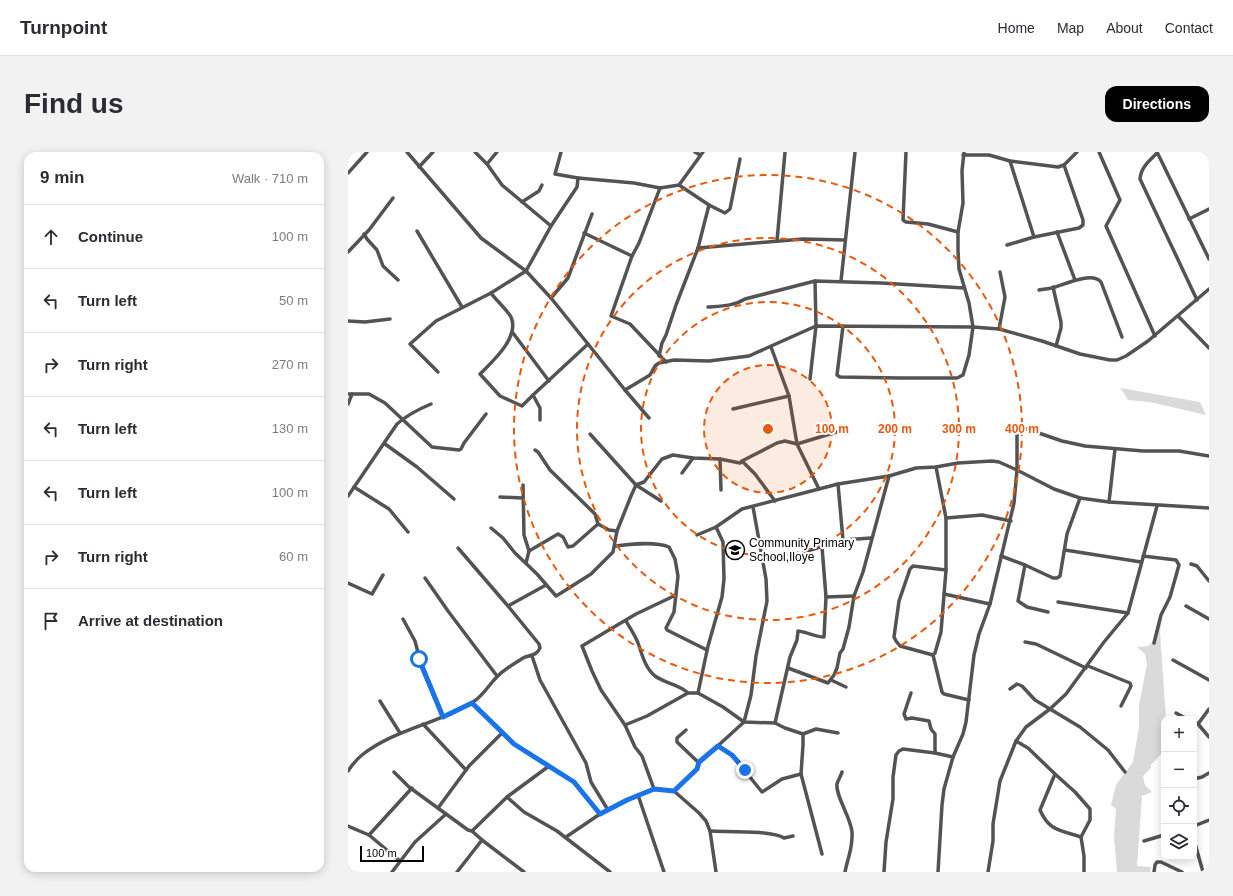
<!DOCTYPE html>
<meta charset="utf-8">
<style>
:root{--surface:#fff;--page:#f2f2f3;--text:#2b2b33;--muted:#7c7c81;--line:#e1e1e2;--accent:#000}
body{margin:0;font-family:Arial,sans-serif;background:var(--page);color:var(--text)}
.controls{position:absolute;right:12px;bottom:12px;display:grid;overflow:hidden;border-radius:8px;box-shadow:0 2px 10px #0003}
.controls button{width:36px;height:36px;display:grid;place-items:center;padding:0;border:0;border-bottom:1px solid var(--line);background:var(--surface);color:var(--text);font:20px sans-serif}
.scale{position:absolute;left:12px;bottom:10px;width:64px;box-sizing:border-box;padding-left:4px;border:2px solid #000;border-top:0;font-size:11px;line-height:14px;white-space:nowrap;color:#000;-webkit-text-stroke:3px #fff;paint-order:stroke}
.stop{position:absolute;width:12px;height:12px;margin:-9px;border:3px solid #1a73e8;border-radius:50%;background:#fff}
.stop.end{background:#1a73e8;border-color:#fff;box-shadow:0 1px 4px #0008}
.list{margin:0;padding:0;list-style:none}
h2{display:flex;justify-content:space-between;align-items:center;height:52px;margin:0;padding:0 16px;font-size:17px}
h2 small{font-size:13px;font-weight:400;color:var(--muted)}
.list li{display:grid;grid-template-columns:26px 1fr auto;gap:12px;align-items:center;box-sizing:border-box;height:64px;padding:0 16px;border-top:1px solid var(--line)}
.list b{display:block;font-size:15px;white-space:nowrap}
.list em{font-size:13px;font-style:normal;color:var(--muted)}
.icon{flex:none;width:22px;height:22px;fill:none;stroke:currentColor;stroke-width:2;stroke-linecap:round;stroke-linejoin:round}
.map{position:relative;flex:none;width:861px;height:720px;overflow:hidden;border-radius:12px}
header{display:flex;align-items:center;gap:24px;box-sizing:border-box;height:56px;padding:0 20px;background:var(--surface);border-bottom:1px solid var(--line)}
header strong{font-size:19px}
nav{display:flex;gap:22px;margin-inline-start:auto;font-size:14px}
.intro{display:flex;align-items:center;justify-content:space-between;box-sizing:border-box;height:96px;padding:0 24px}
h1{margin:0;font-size:28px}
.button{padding:10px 18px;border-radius:12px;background:var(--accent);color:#fff;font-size:14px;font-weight:700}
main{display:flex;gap:24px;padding:0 24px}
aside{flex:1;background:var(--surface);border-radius:12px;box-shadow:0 2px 10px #0003}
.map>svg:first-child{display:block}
.green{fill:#dadada}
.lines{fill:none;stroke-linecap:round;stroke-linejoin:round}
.street{stroke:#535353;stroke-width:3.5}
.route{stroke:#1a73e8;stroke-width:5}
.ring{fill:none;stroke:#e8590c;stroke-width:2;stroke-dasharray:7 5}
.labels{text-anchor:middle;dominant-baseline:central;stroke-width:4;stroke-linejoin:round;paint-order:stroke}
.poi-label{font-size:12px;fill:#000;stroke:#fff;text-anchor:start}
.centre{fill:#e8590c;stroke:#fff;stroke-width:2}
.ring-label{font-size:12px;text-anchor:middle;font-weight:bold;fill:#e8590c;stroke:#fff;stroke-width:4;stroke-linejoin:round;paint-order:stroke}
</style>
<header>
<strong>Turnpoint</strong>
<nav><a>Home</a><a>Map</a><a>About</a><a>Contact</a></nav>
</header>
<div class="intro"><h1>Find us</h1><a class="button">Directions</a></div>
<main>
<aside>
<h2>9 min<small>Walk · 710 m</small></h2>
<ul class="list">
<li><svg class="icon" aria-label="ahead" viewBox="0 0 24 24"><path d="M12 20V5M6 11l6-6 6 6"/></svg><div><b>Continue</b></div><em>100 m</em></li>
<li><svg class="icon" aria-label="left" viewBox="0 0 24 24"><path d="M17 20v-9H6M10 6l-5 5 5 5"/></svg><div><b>Turn left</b></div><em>50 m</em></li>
<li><svg class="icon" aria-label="right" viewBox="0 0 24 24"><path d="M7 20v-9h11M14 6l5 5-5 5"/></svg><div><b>Turn right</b></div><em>270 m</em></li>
<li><svg class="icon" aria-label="left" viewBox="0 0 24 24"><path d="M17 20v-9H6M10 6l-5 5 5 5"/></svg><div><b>Turn left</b></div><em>130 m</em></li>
<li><svg class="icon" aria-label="left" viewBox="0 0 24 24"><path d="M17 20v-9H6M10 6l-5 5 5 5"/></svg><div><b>Turn left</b></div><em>100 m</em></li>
<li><svg class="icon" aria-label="right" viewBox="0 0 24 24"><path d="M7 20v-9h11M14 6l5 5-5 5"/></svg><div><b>Turn right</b></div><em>60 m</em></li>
<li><svg class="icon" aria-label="arrive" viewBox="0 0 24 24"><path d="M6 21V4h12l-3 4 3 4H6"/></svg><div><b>Arrive at destination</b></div></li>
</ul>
</aside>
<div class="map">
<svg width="861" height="720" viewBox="0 0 861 720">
<rect width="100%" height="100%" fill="#fff"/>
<g class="green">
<path d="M772 236 852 250 858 263 802 250 780 248 776 241Z"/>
<path d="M813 458 814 465 812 480 818 567H816L815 600 803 613V616L795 624 797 633 804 640 794 644 789 714 803 715 802 720H769L766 685 768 657 763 653 768 633 785 610 791 575V553L799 512 797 502 789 495 800 494 808 487Z"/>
</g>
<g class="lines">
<g class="street">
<path d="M59 0 133 86 178 119 203 146 277 238 301 266"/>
<path d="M127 0 139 12 154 33 203 74"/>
<path d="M213 0 207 22 230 26"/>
<path d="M347 0 352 3"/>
<path d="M558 0 555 68 558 70 580 72 610 80"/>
<path d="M751 0 772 48 758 74 807 184"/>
<path d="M809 0 861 107"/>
<path d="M809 1C801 9 793 15 792 27L849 148"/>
<path d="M615 3H641L662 9 710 15 716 13 729 0"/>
<path d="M662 9 686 85"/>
<path d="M139 12 149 0"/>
<path d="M71 15 85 0"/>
<path d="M0 21 19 0"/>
<path d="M312 36 291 91 284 104 263 164 282 172 318 210"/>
<path d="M174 50 191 39 194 33"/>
<path d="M361 53 377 61 382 57 392 7"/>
<path d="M841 67 861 57"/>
<path d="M69 79 114 155"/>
<path d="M709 80 727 128"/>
<path d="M236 81 284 104"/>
<path d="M16 82 19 87 29 98 35 114 50 128"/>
<path d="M429 89 437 0"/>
<path d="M659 93 686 85 731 76 735 73V68L716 13"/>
<path d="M350 96 455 87 497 88"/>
<path d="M0 100 21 78 45 46"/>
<path d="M493 129 507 0"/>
<path d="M705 135 713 170V176L708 194"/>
<path d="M691 138C695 137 699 137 704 136 715 133 744 119 753 130L774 185"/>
<path d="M203 146 220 126 244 62"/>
<path d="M360 155C373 154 386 154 397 147L467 129 533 131 616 136"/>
<path d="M830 164 861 196"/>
<path d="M0 169 17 170 42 167"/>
<path d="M495 174 489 223 492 225 551 226H609L615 223 621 203 625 175 621 151 611 117 610 99V80L615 51 614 19 616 0"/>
<path d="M651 177 657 145 652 120"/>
<path d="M165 181 201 229"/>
<path d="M423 195 441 244 449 292 471 337"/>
<path d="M311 204 314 191 318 183 328 153 350 96 361 53 331 33"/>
<path d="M90 220 62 192 88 169 143 141"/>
<path d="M462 227 468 174 467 129"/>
<path d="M277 238 302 223 307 214 311 211 326 208 361 209 401 204 468 174 625 175 651 177 694 189 732 202 762 208H769L778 204 800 189 861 137"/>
<path d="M0 242H21L37 251 84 295 111 298 113 297 116 291 138 262"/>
<path d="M185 243 174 254 152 244 132 222C145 209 172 185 163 165 160 159 147 147 143 141L178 119 203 74 229 35 230 26 286 31 312 36 331 33 355 0"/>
<path d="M0 252 4 242"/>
<path d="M385 257 441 244"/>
<path d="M192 268V256L185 243 240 192"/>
<path d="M242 282 288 333 313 349"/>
<path d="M37 292 69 315 106 347"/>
<path d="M187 298 190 300 202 318 247 362 250 372 261 378 269 379"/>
<path d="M372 307 373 338"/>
<path d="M394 309 429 291 437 289 449 292 495 278"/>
<path d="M588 315 598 366V418L593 480 587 501 585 503 594 540 596 542 621 548"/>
<path d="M334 321 345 306"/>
<path d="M490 332 495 388"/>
<path d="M175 333 176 383 181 399"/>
<path d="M6 335 41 357 60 380"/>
<path d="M0 344 49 272C59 263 71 257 83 252"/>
<path d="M152 345 174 346"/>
<path d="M761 350 767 297"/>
<path d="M598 366 634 363 663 369"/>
<path d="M143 376 155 386 167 401 189 422 208 444 213 441 243 422 265 400 269 379 283 344 288 333 296 330 314 307 325 303 345 306 372 307 392 311 394 309 407 322 427 349"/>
<path d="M349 383 368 375 394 357 471 337 490 332 541 324 568 316 588 315 610 311 644 309 651 310 669 318 706 337 732 346 761 350 861 356"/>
<path d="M268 394C283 392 307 389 321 395L327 407 330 424 326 460 318 476 319 478 359 498"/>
<path d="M717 398 793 410"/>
<path d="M456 400 495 388 523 386"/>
<path d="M653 404 677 413 705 426H709L712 424 719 382 732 346"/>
<path d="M795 404 828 408 831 413 822 445 813 463 806 491"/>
<path d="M178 411 181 399 210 382 215 385 220 395 225 394 250 372"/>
<path d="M843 412 849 414 861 429"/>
<path d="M677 413 670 449 679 455 700 460"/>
<path d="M77 426 100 459 149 524"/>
<path d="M0 431 24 442 35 423"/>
<path d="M596 442 642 452"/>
<path d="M478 445 506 444"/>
<path d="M710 450 780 461"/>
<path d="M160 454 198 433"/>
<path d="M838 454 861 467"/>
<path d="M55 467 67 489 74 516 95 565"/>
<path d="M278 469C282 476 287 483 290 491 294 502 297 516 307 524 318 532 331 532 340 541"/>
<path d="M677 490 688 492 738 516"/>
<path d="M585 503 552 494 548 489 546 485 551 449 562 417 565 414 598 418"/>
<path d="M184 504 192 528 238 611 243 630 260 658"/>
<path d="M825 508 861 528"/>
<path d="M740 514 782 531 783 534 773 554"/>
<path d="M440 516 480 531 486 523 489 516 492 501 495 497 501 475 506 444 515 420 541 324"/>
<path d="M483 528 498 535"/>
<path d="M662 537 669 532 674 534 687 548 732 575 760 598 777 620"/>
<path d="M350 541 360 494 374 445 376 427 375 390 368 375"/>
<path d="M563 541 556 562 558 567 564 566 581 569 583 577 587 582V601"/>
<path d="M32 549 52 581"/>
<path d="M124 551 166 592 226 630 252 662"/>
<path d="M828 561 839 567"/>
<path d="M846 570 850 572 861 585"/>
<path d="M427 571 442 505 449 488 450 479C459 480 468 485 476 485L478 445 474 395"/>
<path d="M75 572 118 618"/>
<path d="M850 572 861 557"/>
<path d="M277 573 299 564 340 541H350L375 555 396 570 427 571 437 576 455 582"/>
<path d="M338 578 329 586V590L351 611"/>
<path d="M668 589 680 596 707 622 727 640 742 657V668L733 685 736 704V720"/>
<path d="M370 594 384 603 414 640 434 627 453 622"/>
<path d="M0 619C4 613 9 607 14 603 47 577 90 572 125 550 138 542 144 526 157 518 162 514 169 510 175 506 181 503 189 504 192 496L191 492 160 454 110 396"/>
<path d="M46 620 61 635 120 678 124 679 134 688 176 720"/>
<path d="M494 620C493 624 490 628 489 632 487 643 503 666 504 680 505 697 500 704 497 720"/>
<path d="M707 622 692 658C701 679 712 678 733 685"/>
<path d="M846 627 854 625 861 621"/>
<path d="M306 637 294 604 287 595 277 573 253 538 244 519 234 494 288 462 328 443"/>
<path d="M326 639 349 617 351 611 396 570 403 543 408 504 419 449 418 427 405 355"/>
<path d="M290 643 316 720"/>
<path d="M159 645 176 660 209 679 262 720"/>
<path d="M90 656 121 614 154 581"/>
<path d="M0 674 21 683 52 709"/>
<path d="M846 674 861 668"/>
<path d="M124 679 159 645 201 614"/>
<path d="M362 679C378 680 424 678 436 686L445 684"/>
<path d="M21 683 64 636"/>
<path d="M218 685 252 662 279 648 306 637 326 639 351 661 358 669 362 679 368 720"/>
<path d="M846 688 855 720"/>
<path d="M796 689 816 683"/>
<path d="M474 702 453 622 455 593V582L468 577 490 581"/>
<path d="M0 719 1 720"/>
<path d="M44 720 67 690 98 662"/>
<path d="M109 720 134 688"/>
<path d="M536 720 538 690 545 647V625L548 603 551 599 555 597 587 601 605 605"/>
<path d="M590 720 594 653 596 637 605 605 615 582 618 570 626 503 631 482 642 452 666 351 669 318V281L671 277 676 276 714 289 737 294 795 299H831L861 304"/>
<path d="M640 720 645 689V672L652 629 668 589 678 575 702 557 718 542 756 490 780 461 809 354"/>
<path d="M806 720 807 713 809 710H813L834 720"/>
</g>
</g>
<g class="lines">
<path class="route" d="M71 507 95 565 124 551 166 592 226 630 252 662 279 648 306 637 326 639 349 617 351 610 370 594 384 603 397 618"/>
</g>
<circle cx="420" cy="277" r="64" fill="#e8590c" fill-opacity=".12"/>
<g class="ring">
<circle cx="420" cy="277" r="64"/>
<circle cx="420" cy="277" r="127"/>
<circle cx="420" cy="277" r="191"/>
<circle cx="420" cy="277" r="254"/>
</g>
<defs>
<g id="school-ring" transform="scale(1)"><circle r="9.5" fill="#fff" stroke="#000" stroke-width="1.5"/><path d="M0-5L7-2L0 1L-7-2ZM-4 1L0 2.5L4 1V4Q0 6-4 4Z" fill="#000"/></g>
</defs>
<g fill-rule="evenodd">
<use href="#school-ring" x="387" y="398"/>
</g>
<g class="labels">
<g class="poi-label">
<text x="401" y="391">Community Primary<tspan x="401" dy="14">School,Iloye</tspan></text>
</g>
</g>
<circle cx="420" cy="277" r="6" class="centre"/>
<g class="ring-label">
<text x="484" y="281">100 m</text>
<text x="547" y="281">200 m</text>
<text x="611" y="281">300 m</text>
<text x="674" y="281">400 m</text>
</g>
</svg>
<div class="controls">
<button>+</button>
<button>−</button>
<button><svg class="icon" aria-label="locate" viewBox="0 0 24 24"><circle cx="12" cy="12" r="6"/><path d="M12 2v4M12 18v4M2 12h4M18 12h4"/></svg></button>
<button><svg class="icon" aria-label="layers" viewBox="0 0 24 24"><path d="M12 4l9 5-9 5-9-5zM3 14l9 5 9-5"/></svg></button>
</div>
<div class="scale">100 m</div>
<div class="stop" style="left:71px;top:507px"></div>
<div class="stop end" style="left:397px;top:618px"></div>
</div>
</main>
